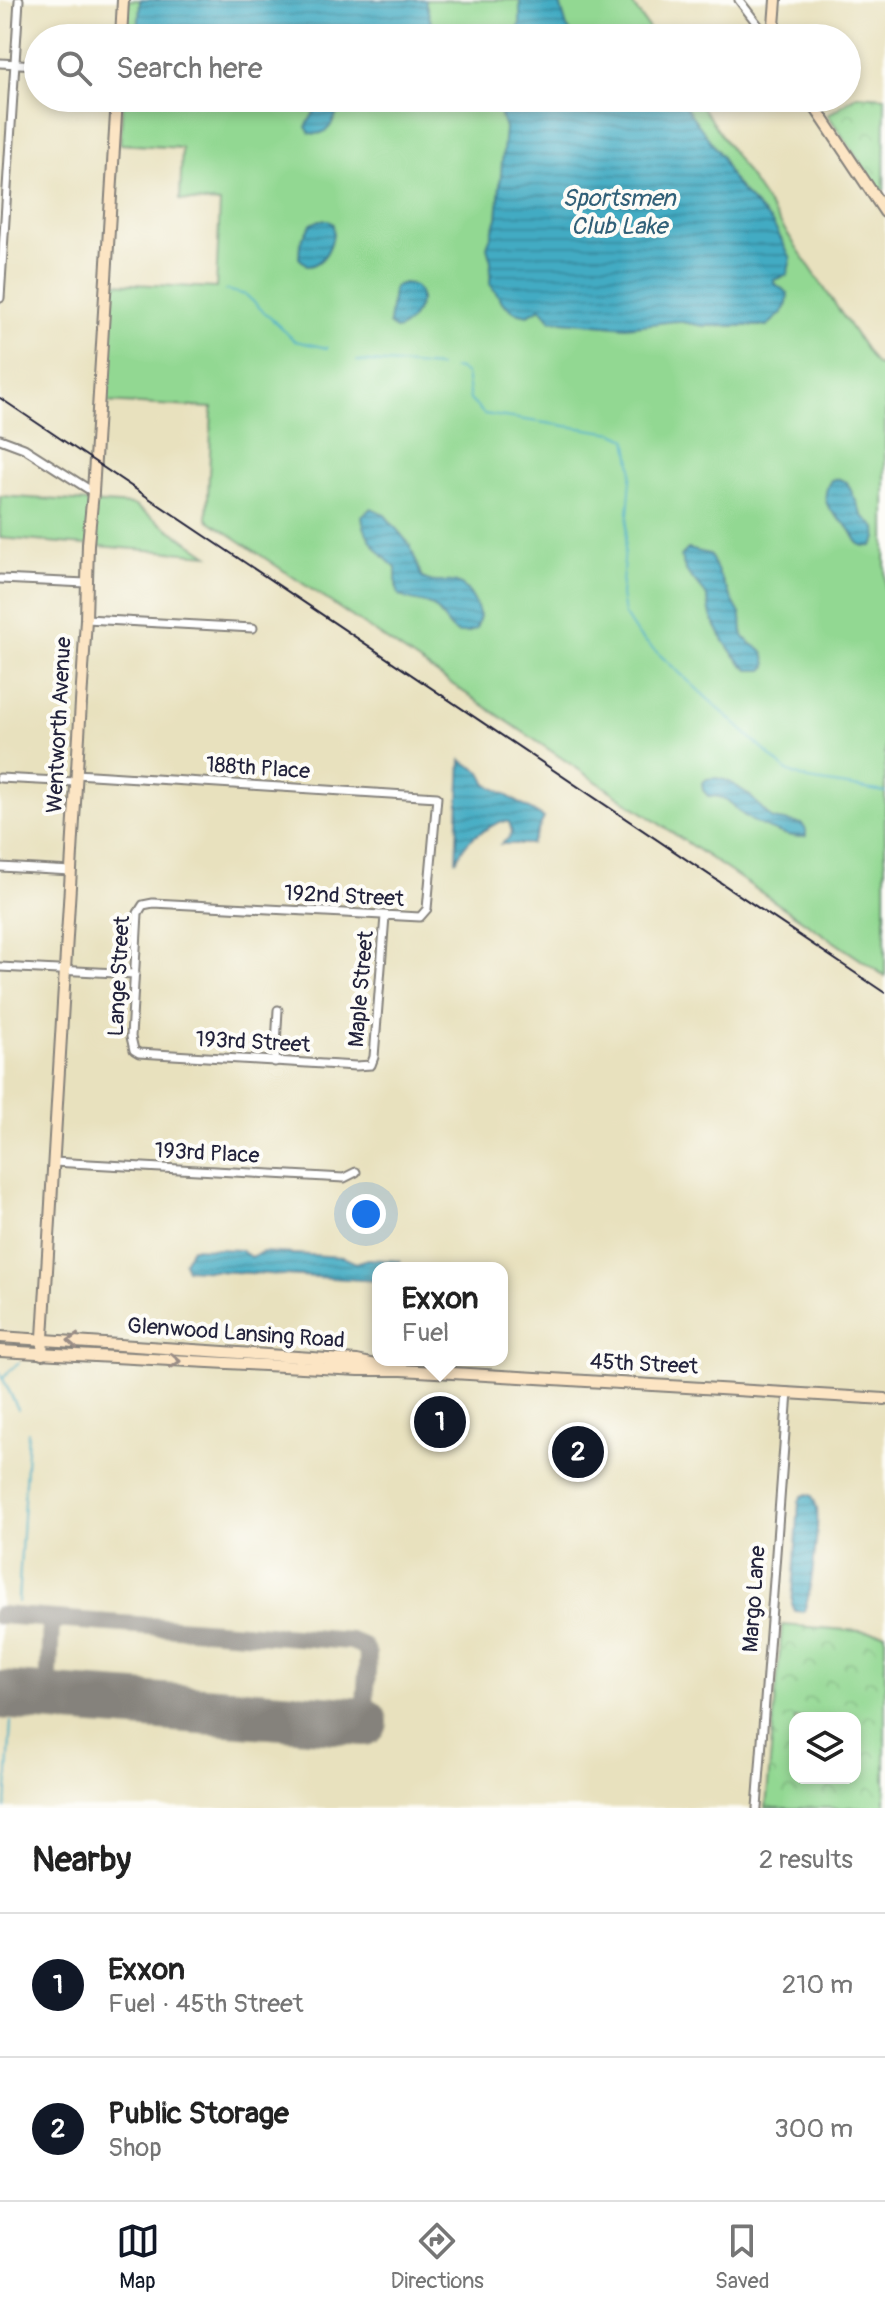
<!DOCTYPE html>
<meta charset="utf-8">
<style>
:root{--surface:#fff;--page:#f6f6f6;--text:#222;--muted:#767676;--line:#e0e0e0;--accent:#111827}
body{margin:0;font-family:Pangolin,sans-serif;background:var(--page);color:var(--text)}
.controls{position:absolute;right:24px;bottom:24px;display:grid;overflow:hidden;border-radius:16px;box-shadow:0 4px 12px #0003}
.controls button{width:72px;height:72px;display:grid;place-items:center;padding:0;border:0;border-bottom:2px solid var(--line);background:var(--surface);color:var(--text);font:40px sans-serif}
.you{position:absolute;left:366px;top:1214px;width:28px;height:28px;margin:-20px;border:6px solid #fff;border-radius:50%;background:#1a73e8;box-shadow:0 0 0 12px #1a73e833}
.badge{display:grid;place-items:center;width:52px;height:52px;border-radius:50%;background:var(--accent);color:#fff;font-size:26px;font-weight:700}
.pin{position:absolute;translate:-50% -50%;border:4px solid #fff;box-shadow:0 2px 8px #0006}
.popup{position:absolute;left:372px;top:1262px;width:136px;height:104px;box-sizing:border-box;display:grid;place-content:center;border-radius:16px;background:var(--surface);filter:drop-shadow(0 2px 6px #0005);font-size:26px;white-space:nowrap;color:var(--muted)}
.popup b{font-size:30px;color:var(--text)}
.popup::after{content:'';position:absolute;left:50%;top:100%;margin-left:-16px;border:16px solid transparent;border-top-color:var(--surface)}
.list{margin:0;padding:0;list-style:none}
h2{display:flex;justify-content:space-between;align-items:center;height:104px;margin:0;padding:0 32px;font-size:34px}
h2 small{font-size:26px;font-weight:400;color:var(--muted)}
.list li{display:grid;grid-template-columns:52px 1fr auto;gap:24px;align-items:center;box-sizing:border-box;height:144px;padding:0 32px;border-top:2px solid var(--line)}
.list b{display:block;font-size:30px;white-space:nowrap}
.list p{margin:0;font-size:26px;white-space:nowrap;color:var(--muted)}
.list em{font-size:26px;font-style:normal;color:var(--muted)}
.icon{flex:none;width:44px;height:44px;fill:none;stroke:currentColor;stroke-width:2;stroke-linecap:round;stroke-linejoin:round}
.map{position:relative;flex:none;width:885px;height:1808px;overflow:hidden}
.search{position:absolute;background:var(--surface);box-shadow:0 4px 12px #0003;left:24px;right:24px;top:24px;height:88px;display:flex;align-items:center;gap:20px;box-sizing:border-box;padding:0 28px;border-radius:44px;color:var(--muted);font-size:30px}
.sheet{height:392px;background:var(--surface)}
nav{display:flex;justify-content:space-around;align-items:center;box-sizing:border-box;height:112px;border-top:2px solid var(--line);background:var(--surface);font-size:22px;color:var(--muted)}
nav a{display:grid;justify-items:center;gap:4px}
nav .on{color:var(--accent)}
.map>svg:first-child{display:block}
.green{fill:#92d892;stroke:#5a7d66;stroke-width:2}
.park{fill:url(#park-crowns);stroke:#5a7d66;stroke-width:2;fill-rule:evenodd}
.water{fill:url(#water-rules);stroke:#32667f;stroke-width:2}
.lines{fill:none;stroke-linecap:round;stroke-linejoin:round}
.stream{stroke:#43abc3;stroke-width:2}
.taxiway{stroke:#85827c;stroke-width:18}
.runway{stroke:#85827c;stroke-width:48}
.street-casing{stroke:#85827c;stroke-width:11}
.secondary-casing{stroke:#85827c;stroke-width:14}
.street{stroke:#fff;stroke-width:7}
.secondary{stroke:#fce5c4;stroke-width:10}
.rail{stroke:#22223b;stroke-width:2}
.oneway{stroke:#9a8d86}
.labels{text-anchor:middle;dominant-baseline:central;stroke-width:8;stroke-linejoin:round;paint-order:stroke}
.street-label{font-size:22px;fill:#22223b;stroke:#fdfcf7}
.water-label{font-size:24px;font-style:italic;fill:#316078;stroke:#fdfcf7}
</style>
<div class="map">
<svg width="885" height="1808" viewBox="0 0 885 1808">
<defs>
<pattern id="park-crowns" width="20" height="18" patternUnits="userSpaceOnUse" patternTransform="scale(2)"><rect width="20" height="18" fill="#92d892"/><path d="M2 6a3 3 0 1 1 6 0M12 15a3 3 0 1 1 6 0" fill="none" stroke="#7eb97f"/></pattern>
<pattern id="water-rules" width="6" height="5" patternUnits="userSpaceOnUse" patternTransform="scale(2)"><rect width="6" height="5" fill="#43abc3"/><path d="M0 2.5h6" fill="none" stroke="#388ba0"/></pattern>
</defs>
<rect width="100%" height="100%" fill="#fdfcf7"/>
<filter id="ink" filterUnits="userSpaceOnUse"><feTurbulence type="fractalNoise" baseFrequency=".0125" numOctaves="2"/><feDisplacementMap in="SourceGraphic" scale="16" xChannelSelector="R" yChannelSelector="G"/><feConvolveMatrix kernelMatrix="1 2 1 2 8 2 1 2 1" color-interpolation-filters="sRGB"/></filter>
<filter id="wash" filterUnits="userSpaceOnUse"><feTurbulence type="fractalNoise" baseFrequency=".006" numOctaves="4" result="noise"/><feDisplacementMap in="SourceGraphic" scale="32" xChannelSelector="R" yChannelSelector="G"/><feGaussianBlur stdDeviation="1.8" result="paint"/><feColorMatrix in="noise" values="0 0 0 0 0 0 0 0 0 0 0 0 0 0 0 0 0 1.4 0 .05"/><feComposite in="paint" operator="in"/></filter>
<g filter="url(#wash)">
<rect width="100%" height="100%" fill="#e8e1be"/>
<g class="green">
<path d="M129 0H630L655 38H127Z"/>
<path d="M123 98H696L876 365 885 366V976L207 519 212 408 104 402 111 283 216 288 220 203 180 200 182 148 120 144Z"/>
<path d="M0 496 133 505 208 555 0 538Z"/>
</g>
<g class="park">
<path d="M857 95 885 97 884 190H879L828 115Z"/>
<path d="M782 1625 885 1633V1808H766ZM855 1718V1778H795V1718Z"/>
</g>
<g class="water">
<path d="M140 0H425L435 38H138Z"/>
<path d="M520 0H559L567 27 575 38H515L520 23Z"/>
<path d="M322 98H342V101C335 117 331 138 310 133L306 127Z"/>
<path d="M483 98H679L722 157C729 182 752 202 769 219 775 224 786 250 791 259L787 275 774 280V283L788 293 787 304 781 314 767 326H704L676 321 626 327 551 320 541 308 528 315 515 312 503 303 490 284 491 261 487 247 497 218 505 128 497 107Z"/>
<path d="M320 220H328L333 224C335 240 326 264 308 266L299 258 300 243 311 224Z"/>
<path d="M404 283C435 285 415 325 396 330L389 324 393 290 395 286Z"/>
<path d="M839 479 847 482 863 516 876 528 877 539 872 546C853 549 857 533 845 524 830 511 818 501 831 480Z"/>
<path d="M371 508 384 514 410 545 422 578C432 583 436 582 447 582 466 580 475 600 480 616L476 629C446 644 449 614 430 605 420 600 409 602 399 595L396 585V568C382 556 363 536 362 516Z"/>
<path d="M688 549 710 554C718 574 728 592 739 612 744 619 739 629 744 637 754 650 765 644 767 666L763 670H749C733 657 720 636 712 618 708 609 710 600 705 593 694 578 686 578 681 556Z"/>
<path d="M461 760 481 772 486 783 544 818 531 844H501L509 838 512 832 509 822C499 820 498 823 490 827 472 836 465 843 456 861Z"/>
<path d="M716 778 728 781 748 794 772 819 802 824 806 830V836C795 841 757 825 746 817 729 806 734 797 708 796L703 790 702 783 707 779Z"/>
<path d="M192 1248 240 1250 251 1257 262 1252 343 1257 356 1263 367 1259 399 1261 401 1268H378V1281L187 1269 184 1262Z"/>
<path d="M807 1494 812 1496C814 1500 816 1504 817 1509 819 1524 811 1601 803 1612L795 1611 792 1604 799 1501 802 1496Z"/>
</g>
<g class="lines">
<g class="stream">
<path d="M226 290 246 295 295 341 327 348"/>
<path d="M357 361 439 367"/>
<path d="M453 368 459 369 466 374 470 400 484 414 614 433 627 439 632 468 621 595 624 614 637 634 787 771 809 780 885 792"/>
<path d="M0 1373 18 1409"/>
<path d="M3 1377 19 1363"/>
<path d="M18 1602 28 1432"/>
<path d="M6 1808 11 1722"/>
</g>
<g class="taxiway">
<path d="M0 1615 351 1641 363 1646 368 1655 364 1722"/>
<path d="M48 1699 51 1619"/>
</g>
<path class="runway" d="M0 1695 364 1722"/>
</g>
</g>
<g filter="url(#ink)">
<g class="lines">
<g class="street-casing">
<g id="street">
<path d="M739 0 768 38"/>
<path d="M0 63 38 65"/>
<path d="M0 298 19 0"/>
<path d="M0 439 24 448 93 492"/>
<path d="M0 579 86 583"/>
<path d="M86 619 253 628"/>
<path d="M76 774 437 797 427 909 420 917 153 903 143 905 138 913 131 1037 134 1050 139 1053 356 1066 371 1065 374 1057 385 916"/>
<path d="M0 778 76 782"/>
<path d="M0 867 71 871"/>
<path d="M0 967 135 974"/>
<path d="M275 1062 278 1010"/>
<path d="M53 1162 344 1178 356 1172"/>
<path d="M757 1808 788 1392"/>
</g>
</g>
<g class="secondary-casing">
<g id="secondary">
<path d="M121 38 123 0"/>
<path d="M773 38 776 0"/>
<path d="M809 98 885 212"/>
<path d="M0 1337 357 1361 380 1366"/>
<path d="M0 1351 359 1370H402L885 1399"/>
<path d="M42 1354 86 619 88 544 93 492 117 98"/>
</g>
</g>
<use href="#street" class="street"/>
<use href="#secondary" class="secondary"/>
<path class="rail" d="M0 398 885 993"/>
</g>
<defs><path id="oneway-chevron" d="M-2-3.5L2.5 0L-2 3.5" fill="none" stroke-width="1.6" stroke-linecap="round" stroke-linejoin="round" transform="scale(2)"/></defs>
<g class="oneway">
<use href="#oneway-chevron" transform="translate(73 1341) rotate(-176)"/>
<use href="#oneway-chevron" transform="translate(175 1361) rotate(3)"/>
</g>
</g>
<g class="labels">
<g class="street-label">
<text transform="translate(59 725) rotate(-87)">Wentworth Avenue</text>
<text transform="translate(258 768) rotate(4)">188th Place</text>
<text transform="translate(344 896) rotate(3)">192nd Street</text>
<text transform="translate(119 976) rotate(-87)">Lange Street</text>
<text transform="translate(361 989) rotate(-85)">Maple Street</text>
<text transform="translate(253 1042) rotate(3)">193rd Street</text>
<text transform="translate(207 1153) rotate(3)">193rd Place</text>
<text transform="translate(236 1333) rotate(4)">Glenwood Lansing Road</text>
<text transform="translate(644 1364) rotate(3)">45th Street</text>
<text transform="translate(754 1599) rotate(-86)">Margo Lane</text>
</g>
<g class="water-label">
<text x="619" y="198">Sportsmen<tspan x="619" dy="28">Club Lake</tspan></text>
</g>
</g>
</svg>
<div class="controls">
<button><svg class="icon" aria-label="layers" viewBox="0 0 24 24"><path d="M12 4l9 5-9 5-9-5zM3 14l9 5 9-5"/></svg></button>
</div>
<div class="you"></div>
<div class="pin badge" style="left:440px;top:1422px">1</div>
<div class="popup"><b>Exxon</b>Fuel</div>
<div class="pin badge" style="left:578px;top:1452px">2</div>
<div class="search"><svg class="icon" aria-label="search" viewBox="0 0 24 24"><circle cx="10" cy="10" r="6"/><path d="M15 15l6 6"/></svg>Search here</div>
</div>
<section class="sheet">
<h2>Nearby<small>2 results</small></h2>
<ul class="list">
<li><span class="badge">1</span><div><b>Exxon</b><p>Fuel · 45th Street</p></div><em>210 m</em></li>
<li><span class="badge">2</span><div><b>Public Storage</b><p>Shop</p></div><em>300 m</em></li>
</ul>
</section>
<nav>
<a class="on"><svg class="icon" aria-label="map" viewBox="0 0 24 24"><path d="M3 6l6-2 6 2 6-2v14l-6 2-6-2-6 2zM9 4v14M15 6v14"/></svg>Map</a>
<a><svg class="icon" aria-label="directions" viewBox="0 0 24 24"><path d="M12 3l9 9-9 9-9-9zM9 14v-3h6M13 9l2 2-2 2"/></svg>Directions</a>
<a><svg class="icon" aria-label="saved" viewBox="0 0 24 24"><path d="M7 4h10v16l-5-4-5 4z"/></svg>Saved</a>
</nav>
